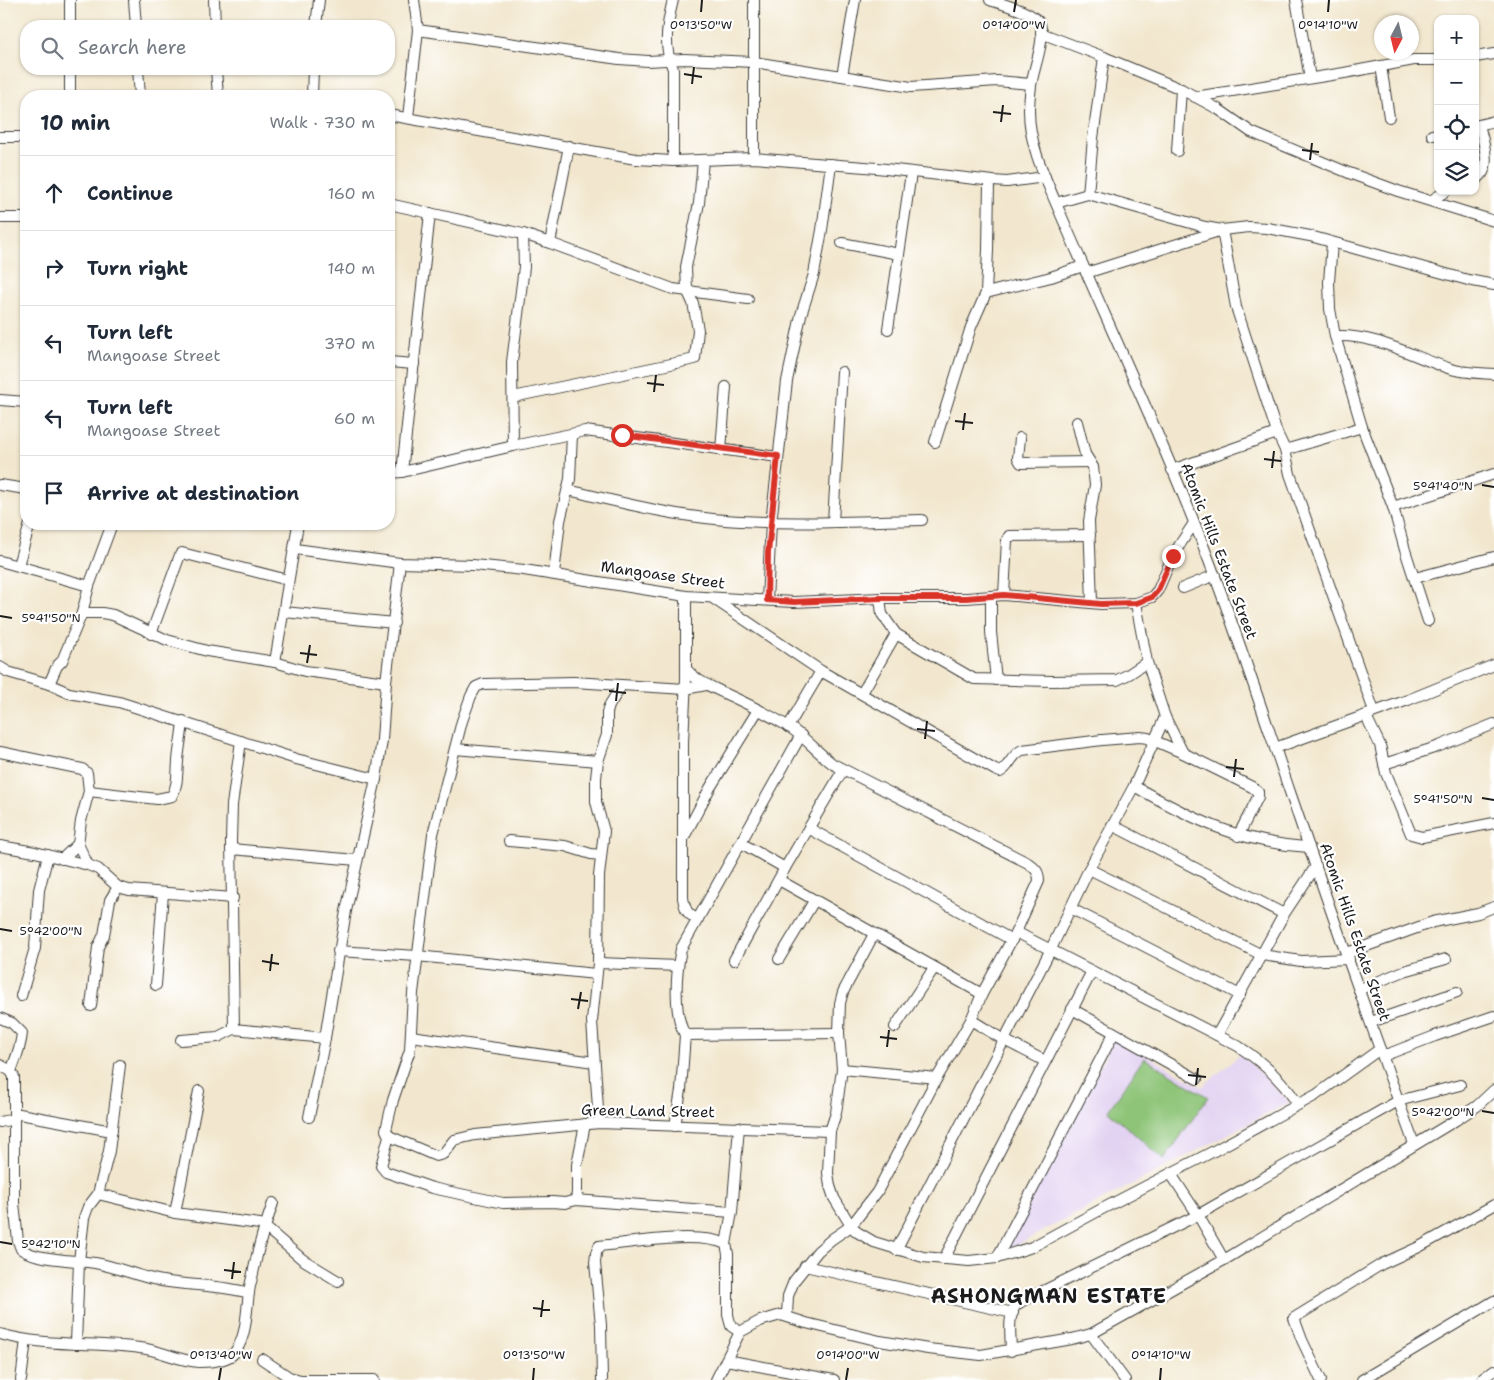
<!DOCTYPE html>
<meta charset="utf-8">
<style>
:root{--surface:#fff;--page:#f6f6f7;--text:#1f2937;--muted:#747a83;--line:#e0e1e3}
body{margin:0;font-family:"Shantell Sans",sans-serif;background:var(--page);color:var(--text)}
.controls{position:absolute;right:15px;top:15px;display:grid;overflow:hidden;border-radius:10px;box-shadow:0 1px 4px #0004}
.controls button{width:45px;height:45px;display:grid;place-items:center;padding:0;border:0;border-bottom:1px solid var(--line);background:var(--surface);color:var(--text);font:25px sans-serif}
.compass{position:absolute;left:1374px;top:15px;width:45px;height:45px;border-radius:50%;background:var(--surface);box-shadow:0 1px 4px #0004;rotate:187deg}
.stop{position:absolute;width:15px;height:15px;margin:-11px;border:4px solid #d93025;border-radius:50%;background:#fff}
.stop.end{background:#d93025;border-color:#fff;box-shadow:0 1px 5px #0008}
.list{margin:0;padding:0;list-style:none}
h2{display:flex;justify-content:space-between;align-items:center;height:65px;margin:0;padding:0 20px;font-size:21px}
h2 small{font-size:16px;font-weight:400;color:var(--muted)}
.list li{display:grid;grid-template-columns:32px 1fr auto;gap:15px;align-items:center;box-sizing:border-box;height:75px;padding:0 20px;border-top:1px solid var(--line)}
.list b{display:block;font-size:19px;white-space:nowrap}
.list p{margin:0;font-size:16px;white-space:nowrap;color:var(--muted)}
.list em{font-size:16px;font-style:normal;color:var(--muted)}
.icon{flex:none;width:28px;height:28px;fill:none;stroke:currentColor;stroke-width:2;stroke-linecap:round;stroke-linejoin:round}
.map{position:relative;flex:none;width:1494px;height:1380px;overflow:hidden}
.search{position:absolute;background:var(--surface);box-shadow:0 1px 4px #0004;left:20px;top:20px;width:375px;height:55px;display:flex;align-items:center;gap:12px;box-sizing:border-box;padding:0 18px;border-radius:20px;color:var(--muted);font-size:19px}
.panel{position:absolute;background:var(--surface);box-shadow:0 1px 4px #0004;left:20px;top:90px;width:375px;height:440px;border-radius:20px}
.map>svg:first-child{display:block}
.built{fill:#e3d3f2}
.green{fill:#8dc477;stroke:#54704a}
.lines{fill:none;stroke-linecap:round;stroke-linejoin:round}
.minor-casing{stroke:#3c3a37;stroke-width:12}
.minor{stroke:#fff;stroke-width:10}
.route{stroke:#d93025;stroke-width:6}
.ticks{fill:none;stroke:#1c1c1c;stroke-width:2}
.labels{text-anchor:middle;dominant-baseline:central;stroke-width:4.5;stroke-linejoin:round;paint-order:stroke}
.street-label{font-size:15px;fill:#1c1c1c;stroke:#fff}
.district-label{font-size:20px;font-weight:bold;letter-spacing:1px;fill:#1c1c1c;stroke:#fff}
.ticks-label{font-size:12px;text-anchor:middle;fill:#1c1c1c;stroke:#fff;stroke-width:4.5;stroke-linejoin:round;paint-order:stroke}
</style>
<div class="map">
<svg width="1494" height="1380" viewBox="0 0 1494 1380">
<rect width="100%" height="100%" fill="#fff"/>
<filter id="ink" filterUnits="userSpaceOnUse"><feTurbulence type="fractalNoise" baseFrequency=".02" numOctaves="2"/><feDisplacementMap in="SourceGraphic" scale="10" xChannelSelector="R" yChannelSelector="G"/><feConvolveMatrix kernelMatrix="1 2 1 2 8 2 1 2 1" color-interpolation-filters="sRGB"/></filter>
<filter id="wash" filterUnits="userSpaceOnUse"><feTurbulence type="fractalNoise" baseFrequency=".0096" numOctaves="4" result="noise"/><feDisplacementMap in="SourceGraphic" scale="20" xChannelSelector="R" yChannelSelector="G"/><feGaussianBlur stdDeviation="1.12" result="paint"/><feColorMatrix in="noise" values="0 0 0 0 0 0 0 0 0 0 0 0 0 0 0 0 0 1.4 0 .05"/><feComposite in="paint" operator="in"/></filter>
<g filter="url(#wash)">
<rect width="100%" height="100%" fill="#f2e7ce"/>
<path class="built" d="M1115 1037 1202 1087 1241 1054 1290 1102 1005 1251Z"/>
<path class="green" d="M1144 1058 1208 1097 1164 1160 1108 1111Z"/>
</g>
<g filter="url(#ink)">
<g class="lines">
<g class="minor-casing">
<g id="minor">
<path d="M134 0 136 26"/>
<path d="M214 0 215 26"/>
<path d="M673 0C667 24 663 46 673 69V161"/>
<path d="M754 0V158"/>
<path d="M990 0C1002 4 1035 12 1040 24 1046 40 1033 69 1031 86 1030 94 1029 103 1029 111 1029 142 1043 173 1055 201 1106 320 1162 437 1208 558 1238 636 1264 716 1291 795 1331 912 1372 1028 1414 1144"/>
<path d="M1296 0 1310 78"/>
<path d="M70 26V0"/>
<path d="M316 26 319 0"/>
<path d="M418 30 619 59 648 61 684 59 754 62 911 87 997 81 1031 84"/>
<path d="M1041 33 1104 57 1181 89 1218 109 1251 132 1349 173 1398 191 1494 221"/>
<path d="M1475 57 1494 54"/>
<path d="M1381 66 1389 117"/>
<path d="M138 69 140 96"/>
<path d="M216 69 218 96"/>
<path d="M842 76 855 0"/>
<path d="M70 96V69"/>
<path d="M312 96 313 69"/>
<path d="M1195 97 1344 73 1414 60H1438"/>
<path d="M389 115 636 159 673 161 754 158 877 168 993 181 1007 182 1045 177"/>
<path d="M408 117 418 30 414 0"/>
<path d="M1475 126 1494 121"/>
<path d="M1432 135 1438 134"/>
<path d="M0 137H26"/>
<path d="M1177 151 1181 89"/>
<path d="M1475 180C1494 170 1483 141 1479 125"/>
<path d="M1088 194 1093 138 1104 57"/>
<path d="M1432 200 1446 191"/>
<path d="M1056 203 1088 194 1205 227 1222 230 1236 307 1277 433 1285 450 1290 474 1374 711"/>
<path d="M389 204 523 234 550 243 673 289 748 299"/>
<path d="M0 218H26"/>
<path d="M550 243 569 146"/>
<path d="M842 243 899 254"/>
<path d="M1332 243 1329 282 1330 309 1335 336 1362 427 1393 507 1405 550 1428 621"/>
<path d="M1086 273 1222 230 1249 227 1267 228 1310 236 1468 280 1494 285"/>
<path d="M986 293 1051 277 1083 266"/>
<path d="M888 329 911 173"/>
<path d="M1335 336C1376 334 1413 357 1451 369 1465 373 1480 373 1494 374"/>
<path d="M389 362 414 364"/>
<path d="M513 397 695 359 698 330 693 303 687 290 686 267 699 203 703 160"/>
<path d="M0 400 26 402"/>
<path d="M1077 422 1085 454 1093 467 1095 485 1089 521 1092 602"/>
<path d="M1020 438 1018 458 1021 463 1090 462"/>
<path d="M935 442 971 327 986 293 988 250 989 181"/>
<path d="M513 446 512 362 524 267 523 234"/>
<path d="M721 450 726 387"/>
<path d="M1285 450 1362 427"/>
<path d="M1172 470 1277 433"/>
<path d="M402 472 430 213"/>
<path d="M389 473 402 472 513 446 585 431 778 457"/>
<path d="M0 485 26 489"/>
<path d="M568 490C619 502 672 516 725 520 790 525 856 521 922 520"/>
<path d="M1393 507 1494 474"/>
<path d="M833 522 842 372"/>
<path d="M295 549 400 563 473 565 524 570 686 596 794 602 880 598H967L1004 595 1101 604 1136 603 1152 597 1158 590 1173 555 1194 523"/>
<path d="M0 561 89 586"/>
<path d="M18 565 30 524"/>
<path d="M554 574 560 521 570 479 572 434"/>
<path d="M1415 578 1494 557"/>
<path d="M1183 588 1215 575"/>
<path d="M1004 595 1007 540 1009 536 1090 535"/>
<path d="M686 596V679L683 742V898C685 909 687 915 698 919"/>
<path d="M991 596V632L996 680"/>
<path d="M880 598 882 614 896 634 974 679 1052 681 1117 680 1129 674 1147 662"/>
<path d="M714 599 821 671 995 770 1000 772C1010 767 1010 756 1022 750L1102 740 1140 737 1148 738 1183 753"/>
<path d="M767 600 771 523 787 381 801 315 814 274 822 230 831 164"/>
<path d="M1136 603 1147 662 1165 717 1183 753 1252 787 1258 792V797L1238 836"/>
<path d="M284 612 394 623"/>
<path d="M82 613H102L113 615 167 640 207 651 275 662 305 671 386 682"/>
<path d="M151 634 180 555 182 553 288 580"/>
<path d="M275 662 298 524"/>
<path d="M0 667 8 672 49 684 69 693 119 702 296 759 376 779"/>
<path d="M686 669C696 681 710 686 724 693 746 703 768 714 789 727 805 737 817 752 833 764L1028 863C1036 869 1039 872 1039 881L1016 932 982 994 971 1020 937 1078 877 1192 851 1226 832 1239 818 1251 794 1281 788 1296 787 1315"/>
<path d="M49 684 57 666 62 661 82 613 89 586 112 524"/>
<path d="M706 685 685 689 574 682 483 684 476 687 471 696 462 721 433 834 413 993 410 1050 393 1100 386 1130 389 1136 381 1166 386 1172 432 1188 503 1203 552 1202 565 1203 576 1200 732 1212"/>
<path d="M862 693 896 634"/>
<path d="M1366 716 1380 745 1386 773 1411 834 1422 837 1494 823"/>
<path d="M788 727 821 671"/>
<path d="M1275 748 1408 700 1494 665"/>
<path d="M455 749 598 761"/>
<path d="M0 752 82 769 87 773 89 791 81 821 78 844 88 865"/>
<path d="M1384 764 1437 747 1494 724"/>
<path d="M1134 786C1192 819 1240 843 1309 847"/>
<path d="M89 791 157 799 172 796C178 785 177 774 178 761 179 748 182 735 183 721"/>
<path d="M1112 825 1284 914"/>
<path d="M810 829 1012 940"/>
<path d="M683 839 710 788 758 710"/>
<path d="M509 841 565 846 591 854 601 855"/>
<path d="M741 843 785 868"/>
<path d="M0 846 35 852 88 865 98 869 118 887 129 890 233 898"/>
<path d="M231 849 357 860"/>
<path d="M62 859 78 844"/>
<path d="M1089 869 1262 955 1301 961 1349 959"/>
<path d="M779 880 982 994"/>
<path d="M1070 908 1240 995"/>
<path d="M1016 932 1238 1046C1263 1062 1282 1080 1298 1104"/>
<path d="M874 934 843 992 840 1003 839 1033 842 1069 836 1113 830 1131 828 1173 830 1186 834 1198 851 1226 857 1232 874 1242 923 1257 969 1261 997 1258 1032 1247 1100 1210 1212 1152 1316 1095 1380 1049"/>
<path d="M338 951 417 956 596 974"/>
<path d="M1347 953 1433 922 1478 913 1494 907"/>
<path d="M779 959 814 901"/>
<path d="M734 960 785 868 843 770"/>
<path d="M598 963 678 966"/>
<path d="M156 985 163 893"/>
<path d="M1360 989 1404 971 1446 959"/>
<path d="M21 996 35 948 39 890 48 855"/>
<path d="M91 1006 98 947 104 935 110 900 118 887"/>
<path d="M1072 1009 1197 1079"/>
<path d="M0 1018 12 1023 22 1033C21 1047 16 1058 11 1071"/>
<path d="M971 1020 1004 1040 1045 1061"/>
<path d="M1371 1022 1457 992"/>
<path d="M895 1027 934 968"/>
<path d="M234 1029 231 841 232 805 241 741"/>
<path d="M685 1035 839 1033"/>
<path d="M1217 1035 1284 914 1316 866"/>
<path d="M411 1036 594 1062"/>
<path d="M181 1040 218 1037 234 1029 325 1038"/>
<path d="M1383 1056 1435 1036 1494 1016"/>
<path d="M0 1065 11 1071 14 1077V1203L18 1241 21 1249C36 1260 76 1260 95 1263 118 1267 139 1277 162 1281 191 1286 221 1285 249 1293"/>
<path d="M842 1069 937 1078"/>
<path d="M14 1113 112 1131"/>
<path d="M309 1117 325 1038 346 911 376 779 382 740 386 682 400 563"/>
<path d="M0 1122 14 1119"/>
<path d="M599 1123 592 1021 598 963 599 876 604 831 596 802V778L598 761 607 735V713L609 706 621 686"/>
<path d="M675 1126 681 1090 685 1035C673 1013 676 973 681 949L801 735"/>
<path d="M739 1127 732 1212 726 1244 728 1254V1315L731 1326 740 1332"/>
<path d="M389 1136 436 1156 443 1154 454 1140 475 1135 599 1123 830 1131"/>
<path d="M1171 1174 1198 1215 1224 1260"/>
<path d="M576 1200 577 1192V1165L585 1124"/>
<path d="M273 1203 265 1227 302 1259 338 1281"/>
<path d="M175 1213 199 1091"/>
<path d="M896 1250 1051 949 1089 869 1134 786 1165 717"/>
<path d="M997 1258 1114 1033"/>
<path d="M944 1259 1092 971"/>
<path d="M805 1266 1013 1313"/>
<path d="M0 1334C45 1347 93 1342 140 1348 160 1350 178 1361 199 1362 209 1362 228 1361 235 1352 248 1335 246 1307 250 1286 255 1267 258 1245 265 1227L260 1224 175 1213 98 1194"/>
<path d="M1091 1334 1125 1380"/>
<path d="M76 1344 79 1261 84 1218 88 1207 98 1194 109 1151 120 1065"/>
<path d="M1011 1351C1011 1338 1007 1316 1016 1305 1019 1303 1024 1300 1027 1299L1198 1215 1398 1101 1460 1085"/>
<path d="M262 1359 289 1377 301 1380H374"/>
<path d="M726 1360 834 1380"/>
<path d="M21 1380 26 1340"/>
<path d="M602 1380 601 1325 595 1263 596 1253 599 1246C633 1243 696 1231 726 1244"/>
<path d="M716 1380 740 1332 760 1321 781 1315 806 1323 880 1341 928 1349 981 1355 1072 1339 1091 1334 1224 1260 1456 1120 1477 1106 1494 1090"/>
<path d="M1321 1380 1302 1340 1294 1318 1382 1264 1419 1247 1494 1205"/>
<path d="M1362 1380 1494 1301"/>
<path d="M1481 1380 1494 1370"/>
</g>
</g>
<use href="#minor" class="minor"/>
</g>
</g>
<g class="lines" filter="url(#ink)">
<path class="route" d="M622 435 778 456 768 553 767 600 794 602 880 598H966L1004 595 1101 604 1136 603 1152 597 1158 590 1173 556"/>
</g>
<path class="ticks" d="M701 12 702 0M1014 12 1016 0M1328 12 1329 0M684 74 702 77M692 84 694 67M993 112 1011 114M1001 122 1003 105M1302 150 1319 152M1310 160 1312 143M647 383 664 385M654 392 656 375M955 421 973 423M963 430 965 413M1264 459 1281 461M1272 468 1274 451M1482 485 1494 487M0 616 12 618M300 653 317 655M307 663 310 645M609 691 626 693M616 701 618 683M917 729 935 731M925 739 927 721M1226 767 1244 769M1234 777 1236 759M1482 798 1494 800M0 929 12 931M262 961 279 964M270 971 272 954M571 999 588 1001M578 1009 581 992M880 1037 897 1039M887 1047 889 1030M1188 1075 1206 1077M1196 1085 1198 1068M1482 1111 1494 1113M0 1242 12 1244M224 1270 241 1272M232 1279 234 1262M533 1308 550 1310M541 1317 543 1300M219 1380 221 1368M533 1380 534 1368M846 1380 848 1368M1160 1380 1161 1368"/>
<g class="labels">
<g class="street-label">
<text transform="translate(1219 551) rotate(69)">Atomic Hills Estate Street</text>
<text transform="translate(663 575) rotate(8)">Mangoase Street</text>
<text transform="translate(1355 932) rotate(71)">Atomic Hills Estate Street</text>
<text transform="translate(648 1111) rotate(1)">Green Land Street</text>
</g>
<g class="district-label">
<text x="1049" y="1296">ASHONGMAN ESTATE</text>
</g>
</g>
<g class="ticks-label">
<text x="701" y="29">0°13'50"W</text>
<text x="1014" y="29">0°14'00"W</text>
<text x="1328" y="29">0°14'10"W</text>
<text x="1443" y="490">5°41'40"N</text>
<text x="51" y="622">5°41'50"N</text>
<text x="1443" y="803">5°41'50"N</text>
<text x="51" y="935">5°42'00"N</text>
<text x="1443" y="1116">5°42'00"N</text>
<text x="51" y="1248">5°42'10"N</text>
<text x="221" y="1359">0°13'40"W</text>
<text x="534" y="1359">0°13'50"W</text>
<text x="848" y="1359">0°14'00"W</text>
<text x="1161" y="1359">0°14'10"W</text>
</g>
</svg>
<div class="controls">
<button>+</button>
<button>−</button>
<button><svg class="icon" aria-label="locate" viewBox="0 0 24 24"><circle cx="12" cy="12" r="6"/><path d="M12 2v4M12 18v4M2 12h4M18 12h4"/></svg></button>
<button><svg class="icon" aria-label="layers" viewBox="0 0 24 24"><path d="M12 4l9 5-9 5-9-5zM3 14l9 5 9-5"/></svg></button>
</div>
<svg class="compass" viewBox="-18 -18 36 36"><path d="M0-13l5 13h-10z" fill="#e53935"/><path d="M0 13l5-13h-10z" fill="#747a83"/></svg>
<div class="stop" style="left:622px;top:435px"></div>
<div class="stop end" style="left:1173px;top:556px"></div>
<div class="search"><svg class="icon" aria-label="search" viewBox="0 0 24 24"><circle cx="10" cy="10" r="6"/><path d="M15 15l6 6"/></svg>Search here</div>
<section class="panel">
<h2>10 min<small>Walk · 730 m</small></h2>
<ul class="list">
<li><svg class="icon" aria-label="ahead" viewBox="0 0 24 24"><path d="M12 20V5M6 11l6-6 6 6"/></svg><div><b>Continue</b></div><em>160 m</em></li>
<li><svg class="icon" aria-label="right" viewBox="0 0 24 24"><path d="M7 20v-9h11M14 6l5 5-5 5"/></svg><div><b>Turn right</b></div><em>140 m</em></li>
<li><svg class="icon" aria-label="left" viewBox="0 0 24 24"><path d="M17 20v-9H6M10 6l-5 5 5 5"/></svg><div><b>Turn left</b><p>Mangoase Street</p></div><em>370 m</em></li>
<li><svg class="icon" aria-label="left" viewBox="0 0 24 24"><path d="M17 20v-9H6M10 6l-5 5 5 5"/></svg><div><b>Turn left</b><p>Mangoase Street</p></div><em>60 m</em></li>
<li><svg class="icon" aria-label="arrive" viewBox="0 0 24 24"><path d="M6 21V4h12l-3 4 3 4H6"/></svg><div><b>Arrive at destination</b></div></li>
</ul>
</section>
</div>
